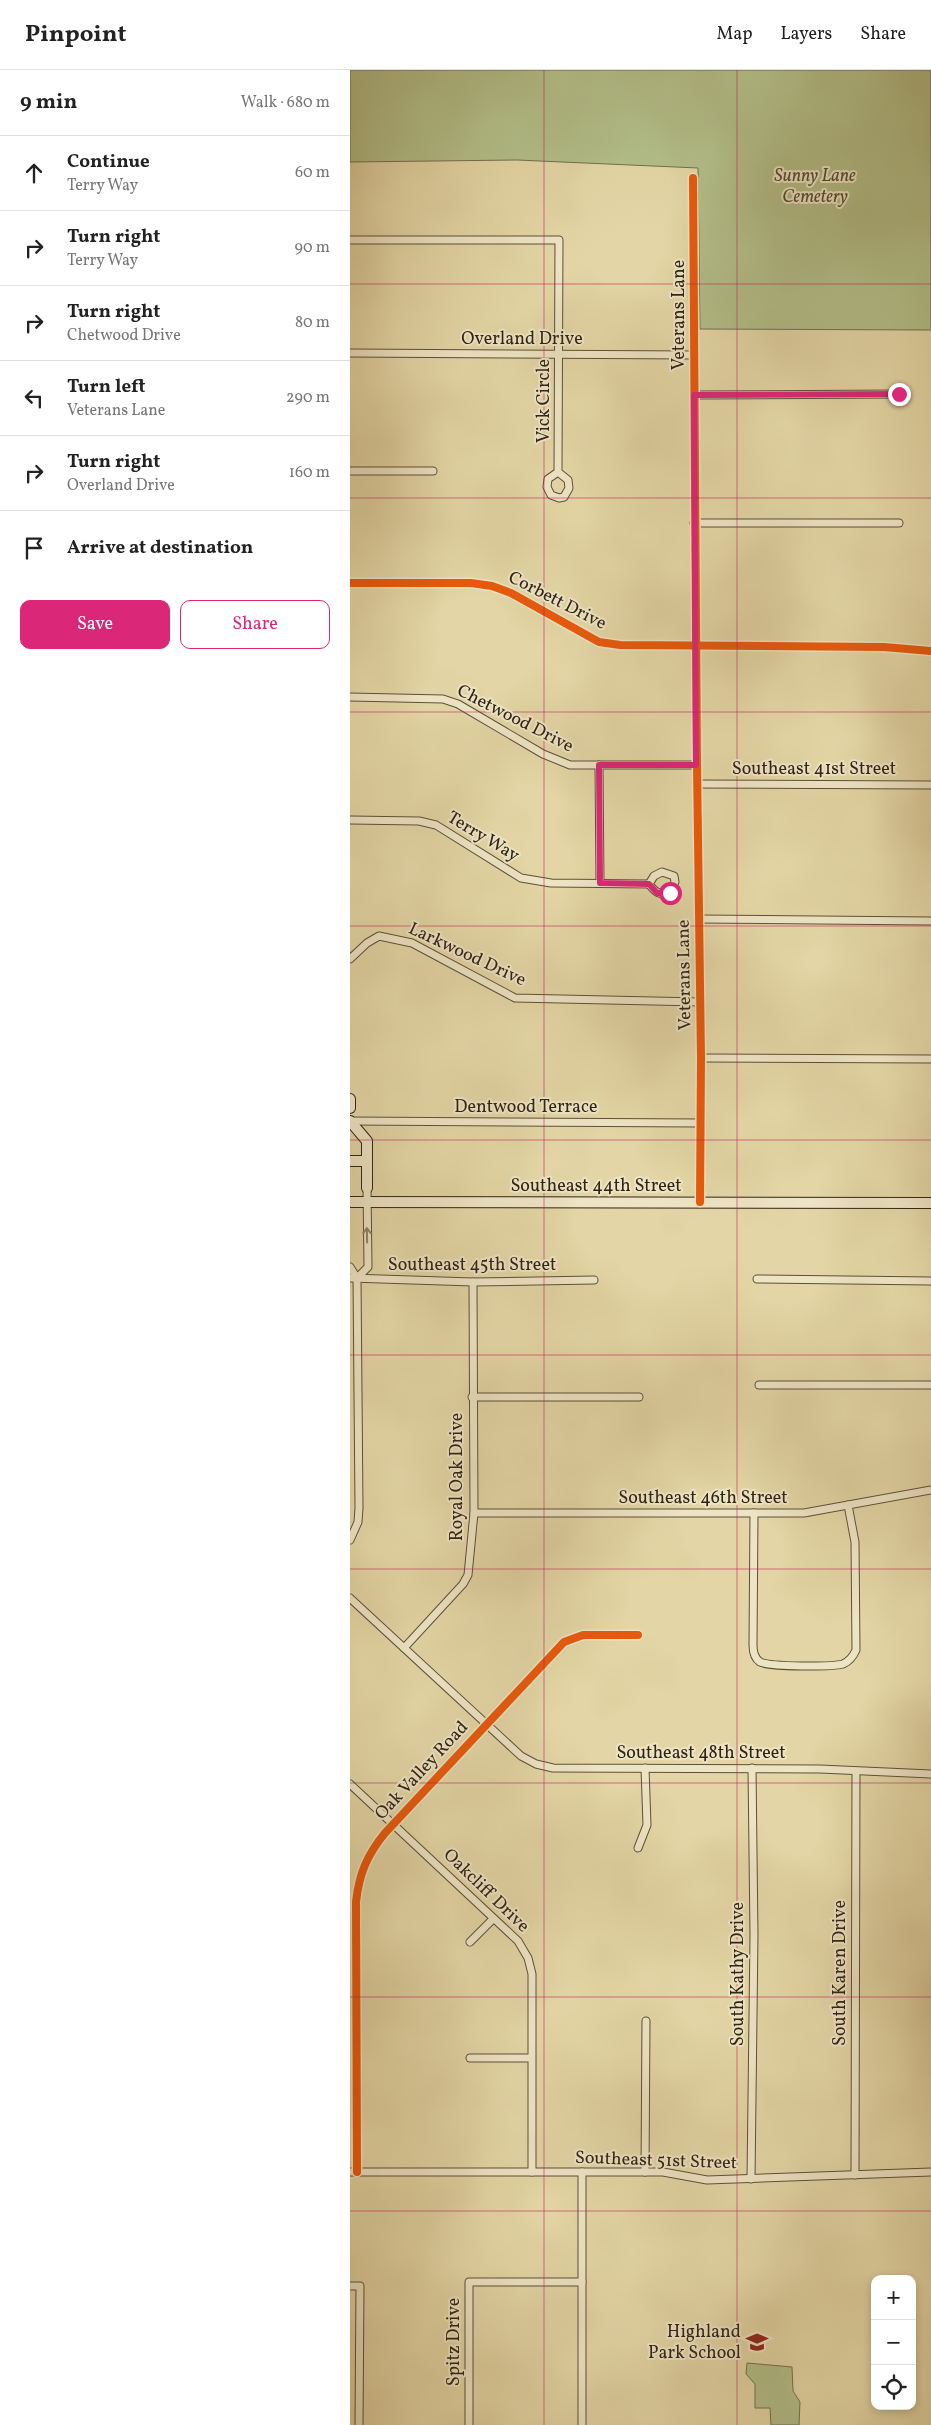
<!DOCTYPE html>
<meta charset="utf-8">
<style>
:root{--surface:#fff;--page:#f2f2f2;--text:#222;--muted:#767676;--line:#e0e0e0;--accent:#db2777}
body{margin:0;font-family:Vollkorn,serif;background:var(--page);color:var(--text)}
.controls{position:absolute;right:15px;bottom:15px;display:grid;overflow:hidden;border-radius:10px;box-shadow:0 2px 8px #0003}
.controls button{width:45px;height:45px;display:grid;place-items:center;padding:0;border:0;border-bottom:1px solid var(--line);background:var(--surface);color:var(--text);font:25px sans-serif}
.stop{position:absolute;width:15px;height:15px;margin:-11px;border:4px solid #db2777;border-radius:50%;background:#fff}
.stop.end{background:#db2777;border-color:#fff;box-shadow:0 1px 5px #0008}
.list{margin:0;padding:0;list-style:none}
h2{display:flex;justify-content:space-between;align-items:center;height:65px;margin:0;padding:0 20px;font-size:21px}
h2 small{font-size:16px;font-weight:400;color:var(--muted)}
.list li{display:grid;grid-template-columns:32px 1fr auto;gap:15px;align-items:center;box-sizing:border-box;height:75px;padding:0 20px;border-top:1px solid var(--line)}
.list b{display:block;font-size:19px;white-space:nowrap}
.list p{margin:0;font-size:16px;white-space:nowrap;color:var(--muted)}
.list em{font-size:16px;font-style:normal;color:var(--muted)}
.actions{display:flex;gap:10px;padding:15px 20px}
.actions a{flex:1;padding:11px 0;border:1px solid var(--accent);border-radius:10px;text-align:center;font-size:18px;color:var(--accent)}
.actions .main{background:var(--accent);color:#fff}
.icon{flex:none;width:28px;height:28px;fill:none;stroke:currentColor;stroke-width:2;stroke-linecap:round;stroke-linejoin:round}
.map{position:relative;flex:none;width:581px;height:2355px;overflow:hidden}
header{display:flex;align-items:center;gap:30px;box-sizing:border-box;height:70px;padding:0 25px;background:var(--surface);border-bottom:1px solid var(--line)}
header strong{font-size:24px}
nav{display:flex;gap:28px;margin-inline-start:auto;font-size:18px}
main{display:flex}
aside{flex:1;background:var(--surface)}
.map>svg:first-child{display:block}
.green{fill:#b2be88;stroke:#71714e}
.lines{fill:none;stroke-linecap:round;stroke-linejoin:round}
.street-casing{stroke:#5d5039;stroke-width:9}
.secondary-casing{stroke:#302415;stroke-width:12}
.street{stroke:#ede4c4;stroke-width:7}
.secondary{stroke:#ede4c4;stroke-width:10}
.cycleway-casing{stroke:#ede4c4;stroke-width:11}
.cycleway{stroke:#e8590c;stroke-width:8}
.oneway{stroke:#8e846c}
.route{stroke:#db2777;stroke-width:6}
.grid{fill:none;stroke:#c2185b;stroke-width:1;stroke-opacity:0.55}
.labels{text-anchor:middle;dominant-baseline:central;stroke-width:4;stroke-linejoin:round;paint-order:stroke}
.park-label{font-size:18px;font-style:italic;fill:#504a32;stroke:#ede4c4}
.street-label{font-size:18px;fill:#302415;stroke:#ede4c4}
.poi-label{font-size:18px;fill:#302415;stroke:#ede4c4;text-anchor:end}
</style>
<header>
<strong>Pinpoint</strong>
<nav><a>Map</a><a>Layers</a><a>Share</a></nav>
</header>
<main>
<aside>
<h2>9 min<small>Walk · 680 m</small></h2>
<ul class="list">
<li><svg class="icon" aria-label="ahead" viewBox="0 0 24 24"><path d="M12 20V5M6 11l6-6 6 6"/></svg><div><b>Continue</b><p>Terry Way</p></div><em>60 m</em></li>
<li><svg class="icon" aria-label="right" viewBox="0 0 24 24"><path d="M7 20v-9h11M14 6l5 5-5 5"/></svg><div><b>Turn right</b><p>Terry Way</p></div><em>90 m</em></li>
<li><svg class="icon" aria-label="right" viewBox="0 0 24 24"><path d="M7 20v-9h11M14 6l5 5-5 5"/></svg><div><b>Turn right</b><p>Chetwood Drive</p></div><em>80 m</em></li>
<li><svg class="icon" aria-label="left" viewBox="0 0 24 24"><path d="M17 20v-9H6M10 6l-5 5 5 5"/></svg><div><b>Turn left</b><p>Veterans Lane</p></div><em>290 m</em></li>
<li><svg class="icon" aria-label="right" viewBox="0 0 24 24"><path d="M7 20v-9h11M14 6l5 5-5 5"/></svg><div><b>Turn right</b><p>Overland Drive</p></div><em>160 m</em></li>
<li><svg class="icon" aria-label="arrive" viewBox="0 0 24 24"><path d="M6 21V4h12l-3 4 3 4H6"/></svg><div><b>Arrive at destination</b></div></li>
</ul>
<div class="actions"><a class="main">Save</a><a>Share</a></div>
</aside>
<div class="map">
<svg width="581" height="2355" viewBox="0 0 581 2355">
<rect width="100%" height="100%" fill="#e3d5a5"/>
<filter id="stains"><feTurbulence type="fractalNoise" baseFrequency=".004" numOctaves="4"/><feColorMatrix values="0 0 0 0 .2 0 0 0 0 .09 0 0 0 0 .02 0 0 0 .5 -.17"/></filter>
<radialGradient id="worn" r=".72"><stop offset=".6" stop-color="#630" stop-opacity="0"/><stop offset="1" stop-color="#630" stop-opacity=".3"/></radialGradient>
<g class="green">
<path d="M0 0H581V260L350 259 348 98 167 90 0 92Z"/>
<path d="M397 2293 442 2297 443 2321 450 2332 449 2355H421L420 2338H405V2314L396 2304Z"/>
</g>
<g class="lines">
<g class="street-casing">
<g id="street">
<path d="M343 108 347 695 351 988 350 1132"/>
<path d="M0 170H209L208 402 198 409 197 417 201 425 209 428 214 427 219 418 218 410 208 402"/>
<path d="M0 283 344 285"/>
<path d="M344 325 549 324"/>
<path d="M0 401H83"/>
<path d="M344 453H549"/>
<path d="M0 513H121L142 516 161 523 249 572 270 575 534 577 581 581"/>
<path d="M0 627 93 629 108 634 193 684 220 695H347"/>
<path d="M249 695 250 813"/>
<path d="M347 714 581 715"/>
<path d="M0 750 69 751 86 755 171 808 201 813 299 814"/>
<path d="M312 802 324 806 325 812 320 823C310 826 305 822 299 814L304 806Z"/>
<path d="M349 849 581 851"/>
<path d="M0 889 17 873 29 866 62 873 165 928 350 932"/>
<path d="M351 988 581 989"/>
<path d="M0 1051 351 1053"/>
<path d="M0 1197 7 1208 9 1438 8 1452 0 1470"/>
<path d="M0 1208 123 1212 244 1210"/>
<path d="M7 1208 18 1197 17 1118"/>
<path d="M407 1209 581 1211"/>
<path d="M409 1315H581"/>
<path d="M122 1327H289"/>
<path d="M124 1443H454L581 1420"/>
<path d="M404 1443 403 1575C403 1582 404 1588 410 1592 421 1597 481 1597 493 1594 500 1591 503 1587 506 1580L505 1472 498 1435"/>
<path d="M0 1528 171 1686 186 1694 203 1698 470 1699 581 1704"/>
<path d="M54 1578 113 1514 118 1505 124 1443 123 1212"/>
<path d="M0 1714 168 1871 178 1888 182 1904V2102"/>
<path d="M288 1778 297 1755 295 1698"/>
<path d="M120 1872 143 1849"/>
<path d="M120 1988H181"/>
<path d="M0 2102H313L357 2110 581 2102"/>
<path d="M7 2102 6 1832C9 1804 17 1785 35 1763L214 1572 233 1565H288"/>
<path d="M232 2102V2355"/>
<path d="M295 2102 296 1951"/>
<path d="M505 2105 506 1702"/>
<path d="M401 2109 404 1865 402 1698"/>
<path d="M0 2216H10L9 2355"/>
<path d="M119 2355V2212H232"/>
</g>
</g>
<g class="secondary-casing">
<g id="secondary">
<path d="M0 1029V1038"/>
<path d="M0 1051 17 1071V1118"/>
<path d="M0 1091H17"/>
<path d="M0 1132 581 1133"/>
</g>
</g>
<use href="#street" class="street"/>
<use href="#secondary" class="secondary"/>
<g class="cycleway-casing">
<g id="cycleway">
<path d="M343 108 347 695 351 988 350 1132"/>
<path d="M0 513H121L142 516 161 523 249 572 270 575 534 577 581 581"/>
<path d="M7 2102 6 1832C9 1804 17 1785 35 1763L214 1572 233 1565H288"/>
</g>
</g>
<use href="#cycleway" class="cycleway"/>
</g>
<defs><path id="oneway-shaft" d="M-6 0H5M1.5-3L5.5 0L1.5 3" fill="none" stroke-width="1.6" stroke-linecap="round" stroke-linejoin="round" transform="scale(1.25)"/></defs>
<use class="oneway" href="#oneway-shaft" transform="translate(17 1165) rotate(-91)"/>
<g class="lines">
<path class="route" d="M320 823H307L299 814 250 813 249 695H346L344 325 549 324"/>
</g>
<path class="grid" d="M194 0V2355M387 0V2355M0 214H581M0 428H581M0 642H581M0 856H581M0 1070H581M0 1285H581M0 1499H581M0 1713H581M0 1927H581M0 2141H581"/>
<defs>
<g id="school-bare" transform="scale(1.725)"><path d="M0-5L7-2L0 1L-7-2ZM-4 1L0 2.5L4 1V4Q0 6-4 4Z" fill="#8f2418" stroke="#ede4c4" stroke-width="2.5" paint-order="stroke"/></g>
</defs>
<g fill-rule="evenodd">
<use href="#school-bare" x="407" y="2272"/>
</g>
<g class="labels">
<g class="park-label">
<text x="465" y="106">Sunny Lane<tspan x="465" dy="21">Cemetery</tspan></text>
</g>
<g class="street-label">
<text transform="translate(329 245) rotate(-90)">Veterans Lane</text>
<text x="172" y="269">Overland Drive</text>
<text transform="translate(194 331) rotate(-90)">Vick Circle</text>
<text transform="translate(207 531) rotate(27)">Corbett Drive</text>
<text transform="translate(165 649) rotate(27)">Chetwood Drive</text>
<text x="464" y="699">Southeast 41st Street</text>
<text transform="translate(133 767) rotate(31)">Terry Way</text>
<text transform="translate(117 885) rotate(25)">Larkwood Drive</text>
<text transform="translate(335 905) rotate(-91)">Veterans Lane</text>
<text x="176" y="1037">Dentwood Terrace</text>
<text x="246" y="1116">Southeast 44th Street</text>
<text x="122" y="1195">Southeast 45th Street</text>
<text transform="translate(107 1407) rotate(-90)">Royal Oak Drive</text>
<text x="353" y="1428">Southeast 46th Street</text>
<text x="351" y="1683">Southeast 48th Street</text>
<text transform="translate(72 1701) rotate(-47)">Oak Valley Road</text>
<text transform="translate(136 1821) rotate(44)">Oakcliff Drive</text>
<text transform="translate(490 1903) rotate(-90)">South Karen Drive</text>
<text transform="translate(388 1904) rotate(-90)">South Kathy Drive</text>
<text transform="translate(306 2091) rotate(2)">Southeast 51st Street</text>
<text transform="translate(104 2272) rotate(-90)">Spitz Drive</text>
</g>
<g class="poi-label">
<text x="391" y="2262">Highland<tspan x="391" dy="21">Park School</tspan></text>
</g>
</g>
<rect width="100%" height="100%" filter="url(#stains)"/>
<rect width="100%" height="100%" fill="url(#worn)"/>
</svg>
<div class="controls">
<button>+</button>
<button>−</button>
<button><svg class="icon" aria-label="locate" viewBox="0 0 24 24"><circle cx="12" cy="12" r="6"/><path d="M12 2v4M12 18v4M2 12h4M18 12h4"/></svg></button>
</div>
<div class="stop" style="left:320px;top:823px"></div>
<div class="stop end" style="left:549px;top:324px"></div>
</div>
</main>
